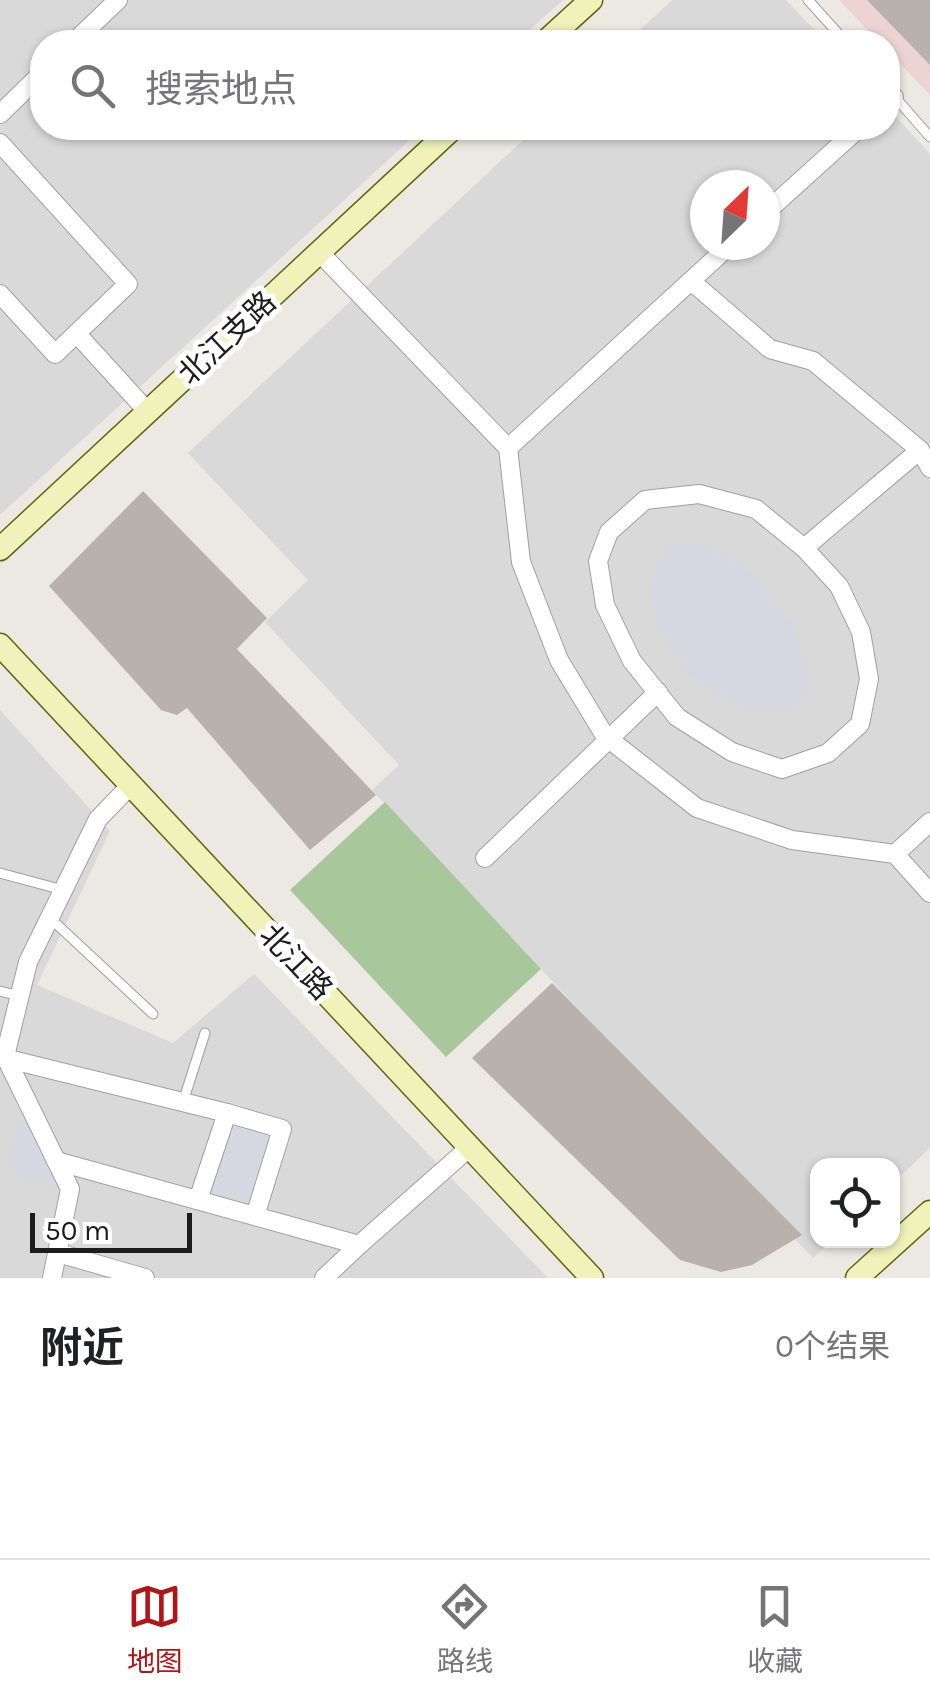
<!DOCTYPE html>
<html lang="zh">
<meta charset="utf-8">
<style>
:root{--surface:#fff;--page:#f2f2f2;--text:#202124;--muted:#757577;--line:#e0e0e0;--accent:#b41415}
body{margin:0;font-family:Karla,"Noto Sans SC",sans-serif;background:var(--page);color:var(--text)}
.controls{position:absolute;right:30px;bottom:30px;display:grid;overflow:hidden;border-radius:20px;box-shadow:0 2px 8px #0004}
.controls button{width:90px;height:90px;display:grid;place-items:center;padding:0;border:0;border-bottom:2px solid var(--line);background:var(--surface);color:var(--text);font:50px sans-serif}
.compass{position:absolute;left:690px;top:170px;width:90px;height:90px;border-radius:50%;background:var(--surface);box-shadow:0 2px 8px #0004;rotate:25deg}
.scale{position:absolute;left:30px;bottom:25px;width:162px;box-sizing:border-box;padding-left:10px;border:5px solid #1c1c1c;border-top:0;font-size:28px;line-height:35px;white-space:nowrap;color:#1c1c1c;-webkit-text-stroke:8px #fff;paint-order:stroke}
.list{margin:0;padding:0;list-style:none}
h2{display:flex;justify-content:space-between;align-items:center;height:130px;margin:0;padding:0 40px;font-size:42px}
h2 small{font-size:32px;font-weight:400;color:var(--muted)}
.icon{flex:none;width:55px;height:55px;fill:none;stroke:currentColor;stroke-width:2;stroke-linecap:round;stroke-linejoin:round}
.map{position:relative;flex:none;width:930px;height:1278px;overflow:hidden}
.search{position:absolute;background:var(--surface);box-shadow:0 2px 8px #0004;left:30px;right:30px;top:30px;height:110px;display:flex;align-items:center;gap:25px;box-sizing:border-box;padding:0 35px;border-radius:40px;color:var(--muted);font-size:38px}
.sheet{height:280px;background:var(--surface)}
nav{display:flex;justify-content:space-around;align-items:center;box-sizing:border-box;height:140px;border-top:2px solid var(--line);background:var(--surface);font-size:28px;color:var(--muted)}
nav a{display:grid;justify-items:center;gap:5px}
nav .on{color:var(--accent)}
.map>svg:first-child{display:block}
.residential{fill:#dad9d9;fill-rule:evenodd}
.commercial{fill:#ecd4d3}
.forest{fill:#a8c79b}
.plaza{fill:#d7d7e2}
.building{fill:#b9b2ac}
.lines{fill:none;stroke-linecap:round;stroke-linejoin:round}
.lane-casing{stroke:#a0a0a0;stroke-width:11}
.street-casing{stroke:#a0a0a0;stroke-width:20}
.secondary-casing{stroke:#5d660f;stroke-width:25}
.lane{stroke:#fff;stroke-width:9}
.street{stroke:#fff;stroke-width:18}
.secondary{stroke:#f0f2ba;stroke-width:22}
.labels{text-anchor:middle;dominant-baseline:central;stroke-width:10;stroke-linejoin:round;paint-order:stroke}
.street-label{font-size:30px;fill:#1c1c1c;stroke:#fff}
</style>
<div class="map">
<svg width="930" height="1278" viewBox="0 0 930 1278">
<rect width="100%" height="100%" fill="#ece9e2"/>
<g class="residential">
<path d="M0 0H563L516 42H42V128H423L0 515Z"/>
<path d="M672 0H786L826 42H627Z"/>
<path d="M888 108 930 154V1148L893 1183 892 1166H818V1240L832 1241 813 1258 372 790 399 765 265 622 308 580 188 453 536 128H888ZM705 185H765V245H705Z"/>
<path d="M0 710 110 831 37 985 173 1043 254 974 548 1278H0Z"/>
</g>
<path class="commercial" d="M839 0H930V95L888 51V42H879Z"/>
<path class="forest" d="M385 802 541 969 446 1057 290 890Z"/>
<g class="plaza">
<path d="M671 543 703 547 742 565 792 624 808 675 799 705 779 710 746 709 691 676 662 631 652 590 660 563Z"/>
<path d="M26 1101 69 1193 8 1173Z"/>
<path d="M227 1113 282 1129 255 1216 198 1200Z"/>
</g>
<g class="building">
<path d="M867 0H930V65Z"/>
<path d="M143 491 267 618 237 649 376 795 310 850 187 708 177 715 161 710 49 586Z"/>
<path d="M552 983 802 1235 752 1265 721 1272 680 1260 472 1058Z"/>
</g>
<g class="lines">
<g class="lane-casing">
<g id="lane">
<path d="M808 0 846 42"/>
<path d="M888 89 930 137"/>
<path d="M0 873 63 890"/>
<path d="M50 918 153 1014"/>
<path d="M0 991 20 996"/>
<path d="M183 1102 205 1033"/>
</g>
</g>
<g class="street-casing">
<g id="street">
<path d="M74 42 118 0"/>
<path d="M888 102 894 97"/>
<path d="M0 114 42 73"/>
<path d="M0 143 128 284 55 354 0 294"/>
<path d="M765 213 859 128"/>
<path d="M319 252 508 448 521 562 559 660 605 736 697 808 792 840 895 854 930 893"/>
<path d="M691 281 770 349 813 361 920 450 930 468"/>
<path d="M77 334 148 412"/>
<path d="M508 448 730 245"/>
<path d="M804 548 839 586 861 632 869 679 860 724 828 753 782 769 732 752 677 717 632 661 605 605 598 561 609 532 645 500 699 494 756 509 804 548 920 450"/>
<path d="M895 854 930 822"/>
<path d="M485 858 658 692"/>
<path d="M0 1057 227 1113 198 1200"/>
<path d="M227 1113 282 1129 255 1216"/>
<path d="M56 1161 359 1245 470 1147"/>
<path d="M58 1253 145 1278"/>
<path d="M52 1278 70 1189 5 1056 28 962 98 819 131 785"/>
<path d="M324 1278 359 1245"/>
</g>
</g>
<g class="secondary-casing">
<g id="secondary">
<path d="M545 42 591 0"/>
<path d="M0 549 453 128"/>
<path d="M0 645 592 1278"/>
<path d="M857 1278 930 1212"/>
</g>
</g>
<use href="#lane" class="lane"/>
<use href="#street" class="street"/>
<use href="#secondary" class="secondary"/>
</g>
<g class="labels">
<g class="street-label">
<text transform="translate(227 338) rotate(-43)">北江支路</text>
<text transform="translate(296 962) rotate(47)">北江路</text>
</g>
</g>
</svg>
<div class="controls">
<button><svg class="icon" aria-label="locate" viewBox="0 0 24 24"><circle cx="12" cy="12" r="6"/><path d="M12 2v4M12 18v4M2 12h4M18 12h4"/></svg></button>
</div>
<svg class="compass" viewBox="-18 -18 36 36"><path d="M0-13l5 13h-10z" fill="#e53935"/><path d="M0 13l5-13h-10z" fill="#757577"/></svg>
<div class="scale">50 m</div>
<div class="search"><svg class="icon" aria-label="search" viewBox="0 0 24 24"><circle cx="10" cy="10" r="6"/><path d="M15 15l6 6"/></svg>搜索地点</div>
</div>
<section class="sheet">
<h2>附近<small>0个结果</small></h2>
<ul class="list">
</ul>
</section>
<nav>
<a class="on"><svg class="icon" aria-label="map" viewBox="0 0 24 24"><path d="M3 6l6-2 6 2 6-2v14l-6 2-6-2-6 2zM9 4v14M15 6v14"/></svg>地图</a>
<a><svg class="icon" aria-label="directions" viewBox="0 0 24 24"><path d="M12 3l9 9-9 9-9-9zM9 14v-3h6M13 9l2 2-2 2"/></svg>路线</a>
<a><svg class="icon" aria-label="saved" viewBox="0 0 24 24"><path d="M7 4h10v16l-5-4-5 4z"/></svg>收藏</a>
</nav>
